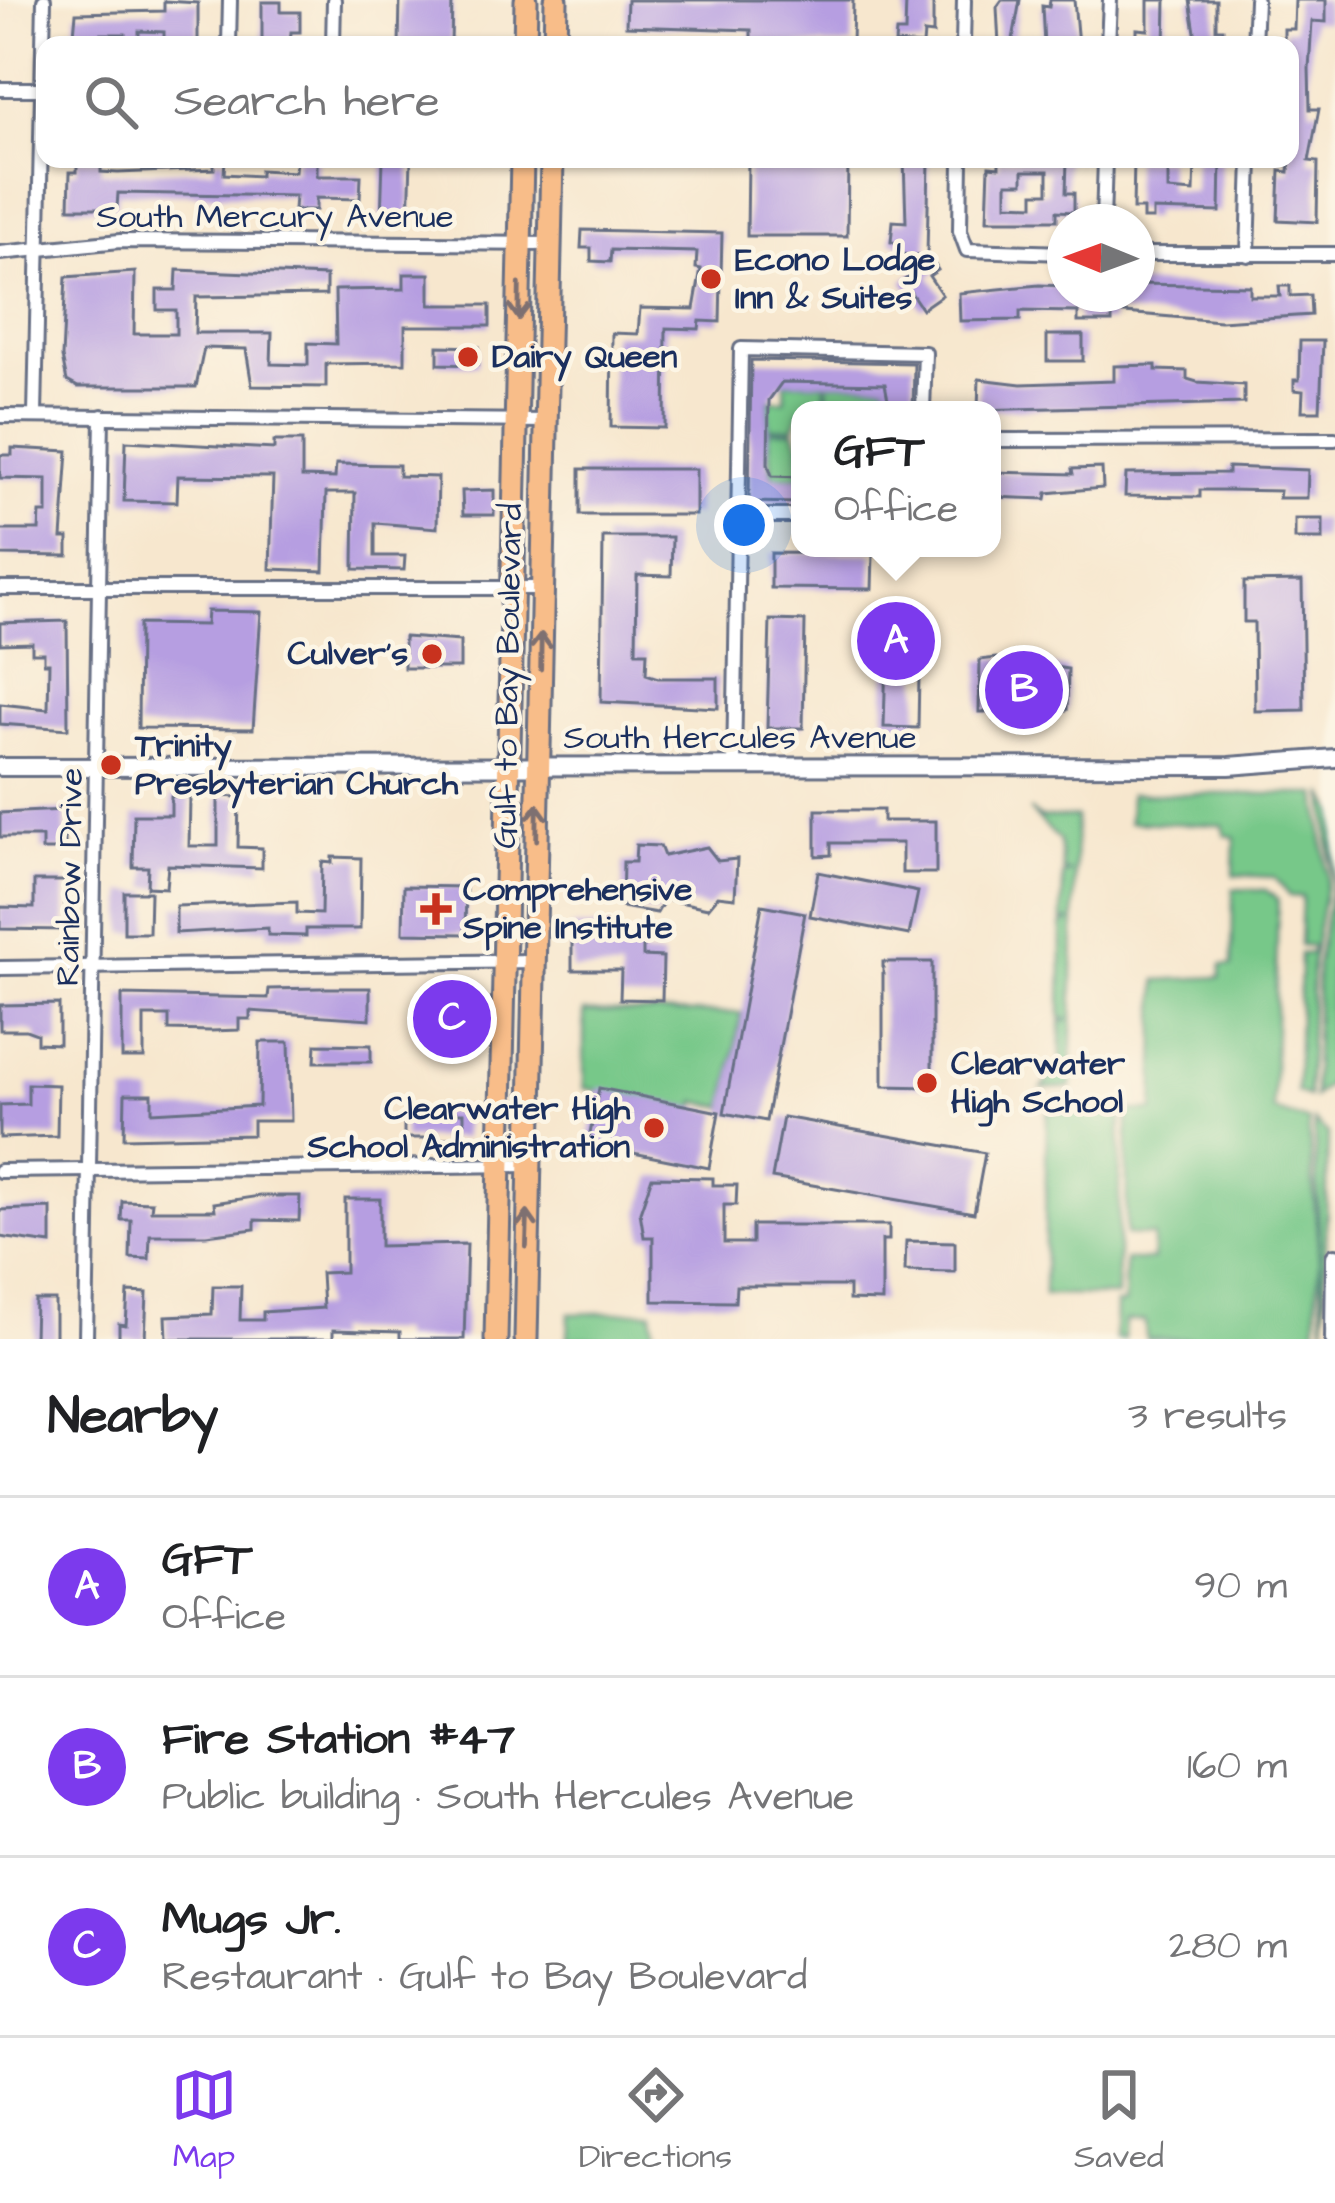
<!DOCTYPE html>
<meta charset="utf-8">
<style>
:root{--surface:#fff;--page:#f6f6f6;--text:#202124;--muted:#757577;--line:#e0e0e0;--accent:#7c3aed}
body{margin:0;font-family:"Architects Daughter",sans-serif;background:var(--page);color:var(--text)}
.compass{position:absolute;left:1047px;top:204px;width:108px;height:108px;border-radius:50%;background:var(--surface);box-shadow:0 3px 9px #0004;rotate:271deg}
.you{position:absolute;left:744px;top:525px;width:42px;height:42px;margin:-30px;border:9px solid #fff;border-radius:50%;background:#1a73e8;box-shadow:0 0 0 18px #1a73e833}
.badge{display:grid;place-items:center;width:78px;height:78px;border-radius:50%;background:var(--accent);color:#fff;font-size:39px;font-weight:700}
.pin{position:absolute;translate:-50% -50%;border:6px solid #fff;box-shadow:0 3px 12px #0006}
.popup{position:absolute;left:791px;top:401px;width:210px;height:156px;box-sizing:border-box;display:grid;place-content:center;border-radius:24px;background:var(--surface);filter:drop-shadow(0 3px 9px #0005);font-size:39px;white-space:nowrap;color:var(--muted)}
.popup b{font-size:45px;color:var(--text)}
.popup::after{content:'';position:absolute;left:50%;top:100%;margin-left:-24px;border:24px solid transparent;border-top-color:var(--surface)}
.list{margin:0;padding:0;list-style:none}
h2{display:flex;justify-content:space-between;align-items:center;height:156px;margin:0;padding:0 48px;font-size:51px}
h2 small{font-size:39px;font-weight:400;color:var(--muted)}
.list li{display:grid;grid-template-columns:78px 1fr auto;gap:36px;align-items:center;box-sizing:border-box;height:180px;padding:0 48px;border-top:3px solid var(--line)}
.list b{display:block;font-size:45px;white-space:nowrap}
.list p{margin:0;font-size:39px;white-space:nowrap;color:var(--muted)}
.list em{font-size:39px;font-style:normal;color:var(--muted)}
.icon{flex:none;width:66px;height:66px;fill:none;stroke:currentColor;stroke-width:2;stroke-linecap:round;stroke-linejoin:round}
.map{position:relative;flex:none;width:1335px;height:1339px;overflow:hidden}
.search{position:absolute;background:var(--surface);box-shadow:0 3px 9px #0004;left:36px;right:36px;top:36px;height:132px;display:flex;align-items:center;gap:30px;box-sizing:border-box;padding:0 42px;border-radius:24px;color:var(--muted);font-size:45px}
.sheet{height:696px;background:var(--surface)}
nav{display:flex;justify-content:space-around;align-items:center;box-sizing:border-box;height:168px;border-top:3px solid var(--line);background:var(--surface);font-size:33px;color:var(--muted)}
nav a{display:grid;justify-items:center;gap:6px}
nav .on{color:var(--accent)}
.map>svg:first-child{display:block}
.green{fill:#77c889;stroke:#497c74;stroke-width:3}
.building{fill:#b69ee1;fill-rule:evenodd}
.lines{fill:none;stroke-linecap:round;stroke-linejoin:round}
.minor-casing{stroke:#686f85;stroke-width:18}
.tertiary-casing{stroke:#686f85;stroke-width:22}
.primary-casing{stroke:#686f85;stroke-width:27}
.minor{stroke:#fff;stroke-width:12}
.tertiary{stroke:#fff;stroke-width:16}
.primary{stroke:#f8bd89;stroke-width:21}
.oneway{stroke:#7e6f71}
.poi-dot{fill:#c8321e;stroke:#fcf5e5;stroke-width:4.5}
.labels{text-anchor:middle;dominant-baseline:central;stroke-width:9;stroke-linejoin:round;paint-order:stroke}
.street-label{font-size:33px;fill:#1b2f5e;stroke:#fcf5e5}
.poi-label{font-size:33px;font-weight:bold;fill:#1b2f5e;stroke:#fcf5e5;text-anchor:start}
</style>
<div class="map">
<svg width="1335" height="1339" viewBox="0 0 1335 1339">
<rect width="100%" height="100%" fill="#fcf5e5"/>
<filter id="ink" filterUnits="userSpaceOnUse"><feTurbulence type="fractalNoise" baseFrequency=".00833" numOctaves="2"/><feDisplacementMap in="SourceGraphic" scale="24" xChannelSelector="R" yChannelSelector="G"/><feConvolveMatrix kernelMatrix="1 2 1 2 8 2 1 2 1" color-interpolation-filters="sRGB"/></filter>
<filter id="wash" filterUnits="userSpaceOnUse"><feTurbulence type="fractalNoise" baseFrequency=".004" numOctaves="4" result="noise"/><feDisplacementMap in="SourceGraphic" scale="48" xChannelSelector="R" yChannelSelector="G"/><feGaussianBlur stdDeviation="2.7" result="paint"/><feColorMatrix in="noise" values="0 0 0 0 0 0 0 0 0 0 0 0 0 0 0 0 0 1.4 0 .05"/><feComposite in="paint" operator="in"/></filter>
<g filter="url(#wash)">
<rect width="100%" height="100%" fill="#f7e7ce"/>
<g class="green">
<path d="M785 382 825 383V407L800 410 794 428H769V400H785Z"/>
<path d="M828 383 885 384 890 410 828 407Z"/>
<path d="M769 431H794L800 445V477L772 476Z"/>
<path d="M1325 793 1334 811 1329 1084 1314 1097 1317 966 1332 883Z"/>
<path d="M1130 794H1318L1327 878 1312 963 1308 1097 1297 1093 1300 954 1312 953V946L1300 945 1302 897 1290 896 1274 877 1234 875 1235 837 1225 835 1223 825 1129 822Z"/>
<path d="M1029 810 1041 818 1076 817 1071 1088H1042L1060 1068 1069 1069 1061 1064V1022L1069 1020 1061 1018 1062 924 1071 921 1062 920 1063 875 1071 872 1063 871 1059 840Z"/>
<path d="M1233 889 1266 890 1278 900 1273 1110 1308 1121 1319 1260 1315 1339H1146L1145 1321H1125L1124 1339H1115L1116 1304H1124L1125 1260H1153V1236L1126 1235 1128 1111H1154L1157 980 1220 977 1222 965 1232 966Z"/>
<path d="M584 1012 741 1013 725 1107 697 1102 696 1108 584 1088Z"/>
<path d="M1047 1112 1121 1113 1117 1296 1044 1295Z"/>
<path d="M1314 1121 1328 1134 1324 1339Z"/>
<path d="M652 1311 654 1330 649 1339H568L569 1314Z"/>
</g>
<g id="blocks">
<g class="building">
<path d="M400 0H452L451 45H399Z"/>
<path d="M627 0H853L852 45H751V30L626 26Z"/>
<path d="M906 0 933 3V34L924 33 923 45 895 43 896 32H905Z"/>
<path d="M1002 0H1020L1012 45H999L997 7Z"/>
<path d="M1050 0H1074L1078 45H1044L1042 6 1049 7Z"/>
<path d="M1148 0H1166L1165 45H1137V29L1148 30Z"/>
<path d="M1190 0H1216V29H1223V45H1197Z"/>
<path d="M1295 0H1326V22L1312 21 1309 69 1310 109H1319L1309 161 1318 162 1317 222 1278 220 1280 171 1289 172 1291 143 1290 45H1284V29H1294Z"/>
<path d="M164 1 198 3V41H164V32L139 31V45H125V34H101L100 45H73L76 13 164 11Z"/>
<path d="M262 2H281V12H300V32H291L290 42 262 41Z"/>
<path d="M77 159H101V172L118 173 214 169V159H225L224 174 260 176V170L295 172 296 159H317V176H361L360 199 316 198V210H294L295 196 118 193 117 208H69L70 172H77Z"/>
<path d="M383 159H411L409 221 381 220Z"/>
<path d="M748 159H848L847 236H747Z"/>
<path d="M904 159H929L927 256 900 254V243L891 242 893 221 906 222Z"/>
<path d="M999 159H1067L1066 193H1074V212L1057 211V220H987L989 166 999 167ZM1023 171H1048V193H1034V205L1007 204V183H1023Z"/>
<path d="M1168 159V190L1194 192 1195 159H1221L1220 212 1153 210V219H1143V209H1133L1134 160Z"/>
<path d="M582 230 722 233 720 322 700 321 699 329 666 328 665 428 611 427 612 333 638 334 640 308 694 309 701 269 696 268 697 252 611 250 610 262 591 261V248H581Z"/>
<path d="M932 260 938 270 929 276 942 295 922 309 903 281Z"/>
<path d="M177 270 326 276V295L196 297 195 333H272L271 364 308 365V343L336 344 335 290 404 289V274H430V305H490V326H405V363L326 364V387L252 386 246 349 204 348 196 387H78L67 381 62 357 66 277 135 272 134 334H176V310H157V290H176Z"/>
<path d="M1137 284 1250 286V296H1280L1279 286H1290V296L1310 295 1311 315 1220 321 1112 312V322H1078V312L1020 311V320L960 321 959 293 1039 285 1065 286V294H1137Z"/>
<rect x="1047" y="335" width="36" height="26"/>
<path d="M1300 341H1323L1320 411H1302L1303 391 1294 390V380H1299Z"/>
<path d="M438 346 479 347 478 365 438 364Z"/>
<path d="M751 360 914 363 913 410H890L885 384 782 382 769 400 768 464 772 476 800 477V503L749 502Z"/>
<path d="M1156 365V370L1187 371V379L1197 382 1244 385V403L978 410 979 379 1021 384 1114 381V366Z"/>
<path d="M126 441 274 449V441H302V477L335 478 336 464 399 465V476L438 477 437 528 375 523V556H405L404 570 354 569 355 493H326L324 571 270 569 273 477 178 476 177 502 124 501Z"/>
<path d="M12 448 68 451 62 538H68V556L0 555V530H39L40 513H47V479L0 478V455H12Z"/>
<path d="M1228 467 1308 470 1307 498H1279L1280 491 1228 490H1200V497L1125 496 1126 474 1228 473Z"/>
<path d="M1102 468 1103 488 1047 493 1046 499 992 497V472L1073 474 1072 469Z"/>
<rect x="580" y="469" width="116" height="46"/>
<path d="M494 490V515H463L462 491Z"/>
<rect x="1295" y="519" width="28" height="20"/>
<path d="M603 537H672L671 576 637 575 636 652H647L646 674 658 678H718V708L601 702Z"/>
<path d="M771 553 873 554 872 589 771 588Z"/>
<path d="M1302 581 1304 710 1255 711 1254 622H1244V582Z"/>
<path d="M207 611 261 612 253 729 138 728 139 624 206 625Z"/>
<path d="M770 620 805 621 803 728H767Z"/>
<path d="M67 621 68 729 0 724V704L48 709 49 663H44V653H32V643L0 644V623Z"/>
<path d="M887 621H920L918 728 884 727Z"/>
<path d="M404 637 460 641V668H404Z"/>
<path d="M996 658 1068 669 1067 710 995 721 996 712H979L980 660Z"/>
<path d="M171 796 190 797 189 846H218V796L239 797 238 847 262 848V868L168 865 166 888 147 887 148 867H133L134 815H171Z"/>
<path d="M65 810V850H42V837H0V813Z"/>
<path d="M816 810H883V821H936V873H902V843H831V855L816 856Z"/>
<path d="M636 845 660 846 664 856 707 847 718 861 737 859 735 898 718 896 708 908 665 899 657 913 622 907 623 862H635Z"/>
<path d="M332 857 361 858 360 929H306V936L268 935V928L176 933V906L297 902V913L321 914 322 862 332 863Z"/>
<path d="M818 872 918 892 909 935 810 916Z"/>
<path d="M34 881H65V930L0 929V907L34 908Z"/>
<path d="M404 886 466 887 465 934 403 933Z"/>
<path d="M124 892H150L149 933H124Z"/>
<path d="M762 905 805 913 766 1121 724 1113Z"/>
<path d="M572 927H612V939L643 940V956L663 957 662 1000 620 999 621 970H572Z"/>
<path d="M883 962H932V1087L883 1086Z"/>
<path d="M320 988H370V1019L250 1011V1019H239V1030L211 1031 169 1030V1016H144V1058H122V995L268 998 269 989Z"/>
<path d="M59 1004V1044L37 1043V1034L26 1030H0V1005Z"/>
<path d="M436 1014 485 1015V1024L436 1025Z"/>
<path d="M260 1042H289L291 1121H253V1135L124 1138 125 1094H152V1112L259 1106Z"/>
<path d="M316 1044 371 1045V1062H315Z"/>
<path d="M28 1084 58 1085 57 1136 0 1138V1105L28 1104Z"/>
<path d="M599 1088 719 1112 709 1168 588 1144Z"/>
<rect x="404" y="1113" width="60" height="25"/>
<path d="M783 1117 985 1153 974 1213 772 1178Z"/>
<path d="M652 1177 713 1178V1185H737L736 1205H724V1243H752V1225H889V1240H882V1301L849 1300V1286H736L735 1302 653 1301V1237H644L640 1212Z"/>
<path d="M260 1196H300L299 1221 255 1220V1229L206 1235H150L149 1259 130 1258 131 1220H121L122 1201 152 1202 151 1210H215L214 1203Z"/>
<path d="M345 1199H380V1246L467 1244 464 1339H400V1332L333 1330V1339H167L166 1316 212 1314 213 1286H241L240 1320H263V1312L323 1308 321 1273 345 1272Z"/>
<path d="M51 1208V1244L0 1237V1210Z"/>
<path d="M906 1241 955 1242V1272L905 1271Z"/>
<path d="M128 1292 147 1293 145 1339H119V1324L126 1325Z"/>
<path d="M35 1300H55V1339H34Z"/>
</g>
</g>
</g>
<g filter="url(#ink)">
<use href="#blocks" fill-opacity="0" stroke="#686f85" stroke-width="3"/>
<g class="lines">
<g class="minor-casing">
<g id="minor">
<path d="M229 45 230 0"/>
<path d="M333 45 334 0"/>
<path d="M963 45 964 0"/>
<path d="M1108 45 1110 0"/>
<path d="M1254 45 1256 0"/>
<path d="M0 89H42"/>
<path d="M961 159 960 231 967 250 1065 253"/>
<path d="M1103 222 1105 159"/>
<path d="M0 253 120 241 550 244"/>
<path d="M1137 254H1335"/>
<path d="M1248 255 1251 159"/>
<path d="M35 415 44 0"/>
<path d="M0 416 547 421"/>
<path d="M992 440 1335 439"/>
<path d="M738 516H800"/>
<path d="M0 588H543"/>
<path d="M734 768 741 349 925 353 923 410"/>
<path d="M0 968 534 961"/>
<path d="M0 1171 529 1165"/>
<path d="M86 1339 102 416"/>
</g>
</g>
<g class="tertiary-casing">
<g id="tertiary">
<path d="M0 767 1229 766 1335 758"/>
<path d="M1334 1339 1335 1257"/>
</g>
</g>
<g class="primary-casing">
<g id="primary">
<path d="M525 45 526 0"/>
<path d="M555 45 556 0"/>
<path d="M496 1339 522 159"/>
<path d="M526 1339 552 159"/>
</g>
</g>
<use href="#minor" class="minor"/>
<use href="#tertiary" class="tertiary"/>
<use href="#primary" class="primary"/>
</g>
<defs><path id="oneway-shaft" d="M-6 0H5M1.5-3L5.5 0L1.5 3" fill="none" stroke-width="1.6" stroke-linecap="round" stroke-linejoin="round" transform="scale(3)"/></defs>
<g class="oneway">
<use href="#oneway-shaft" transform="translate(519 302) rotate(91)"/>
<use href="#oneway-shaft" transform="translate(541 651) rotate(-89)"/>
<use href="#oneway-shaft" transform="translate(537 822) rotate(-89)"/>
<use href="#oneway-shaft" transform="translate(527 1229) rotate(-88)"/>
</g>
</g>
<g class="poi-dot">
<circle cx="711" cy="279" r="12"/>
<circle cx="468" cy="357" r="12"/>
<circle cx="432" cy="654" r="12"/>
<circle cx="111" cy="765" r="12"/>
<path d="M430 891h12v12h12v12h-12v12h-12v-12h-12v-12h12z"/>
<circle cx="927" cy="1083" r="12"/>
<circle cx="654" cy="1128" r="12"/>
</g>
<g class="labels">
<g class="street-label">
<text x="275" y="217">South Mercury Avenue</text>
<text transform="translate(508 676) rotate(-89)">Gulf to Bay Boulevard</text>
<text x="740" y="738">South Hercules Avenue</text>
<text transform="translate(70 877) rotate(-89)">Rainbow Drive</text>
</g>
<g class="poi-label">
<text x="735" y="260">Econo Lodge<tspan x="735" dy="38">Inn &amp; Suites</tspan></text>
<text x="492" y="357">Dairy Queen</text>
<text x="408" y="654" text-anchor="end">Culver's</text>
<text x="135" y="746">Trinity<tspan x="135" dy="38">Presbyterian Church</tspan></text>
<text x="463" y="890">Comprehensive<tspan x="463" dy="38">Spine Institute</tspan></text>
<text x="951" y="1064">Clearwater<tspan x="951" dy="38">High School</tspan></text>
<text x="630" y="1109" text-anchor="end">Clearwater High<tspan x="630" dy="38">School Administration</tspan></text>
</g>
</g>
</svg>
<svg class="compass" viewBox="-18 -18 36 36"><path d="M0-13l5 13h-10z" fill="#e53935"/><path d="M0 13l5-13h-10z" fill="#757577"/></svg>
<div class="you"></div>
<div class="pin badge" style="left:896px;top:641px">A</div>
<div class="popup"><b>GFT</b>Office</div>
<div class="pin badge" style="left:1024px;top:690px">B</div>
<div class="pin badge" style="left:452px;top:1019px">C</div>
<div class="search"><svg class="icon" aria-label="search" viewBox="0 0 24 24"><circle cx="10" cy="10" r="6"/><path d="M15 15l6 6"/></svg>Search here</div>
</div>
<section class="sheet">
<h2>Nearby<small>3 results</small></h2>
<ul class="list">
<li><span class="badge">A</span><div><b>GFT</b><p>Office</p></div><em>90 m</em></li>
<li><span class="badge">B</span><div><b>Fire Station #47</b><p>Public building · South Hercules Avenue</p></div><em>160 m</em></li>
<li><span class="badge">C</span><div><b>Mugs Jr.</b><p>Restaurant · Gulf to Bay Boulevard</p></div><em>280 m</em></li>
</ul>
</section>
<nav>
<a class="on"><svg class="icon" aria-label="map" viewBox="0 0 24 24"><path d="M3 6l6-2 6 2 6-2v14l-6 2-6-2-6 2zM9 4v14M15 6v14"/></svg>Map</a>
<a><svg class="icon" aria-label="directions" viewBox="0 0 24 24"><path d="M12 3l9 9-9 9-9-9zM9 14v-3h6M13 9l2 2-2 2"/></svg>Directions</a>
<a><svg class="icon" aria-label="saved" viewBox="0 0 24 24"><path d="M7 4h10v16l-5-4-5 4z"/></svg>Saved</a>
</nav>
